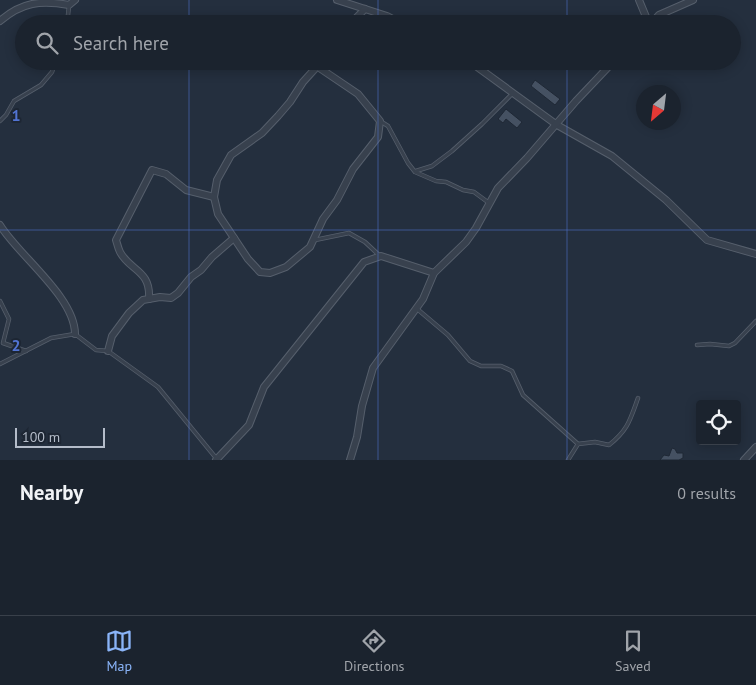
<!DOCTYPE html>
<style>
:root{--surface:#1b232e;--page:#242b36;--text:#f1f3f6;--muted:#a0a4aa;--line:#39404a;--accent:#8ab4f8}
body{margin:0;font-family:"PT Sans",sans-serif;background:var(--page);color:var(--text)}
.controls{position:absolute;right:15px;bottom:15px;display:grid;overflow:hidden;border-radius:5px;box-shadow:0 2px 12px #0003}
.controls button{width:45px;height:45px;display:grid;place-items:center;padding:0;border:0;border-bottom:1px solid var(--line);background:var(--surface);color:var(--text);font:25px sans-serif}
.compass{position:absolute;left:636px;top:85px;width:45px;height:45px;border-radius:50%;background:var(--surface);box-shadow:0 2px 12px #0003;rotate:208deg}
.scale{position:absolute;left:15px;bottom:12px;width:90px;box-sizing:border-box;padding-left:5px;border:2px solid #b4bcc9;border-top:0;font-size:14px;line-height:18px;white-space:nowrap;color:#b4bcc9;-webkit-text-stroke:4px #1d2633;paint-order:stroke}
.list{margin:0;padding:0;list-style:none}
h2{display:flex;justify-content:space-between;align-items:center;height:65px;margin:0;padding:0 20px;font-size:21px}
h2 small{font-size:16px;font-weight:400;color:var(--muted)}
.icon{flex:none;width:28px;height:28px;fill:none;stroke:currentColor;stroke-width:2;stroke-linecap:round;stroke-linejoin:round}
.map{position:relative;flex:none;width:756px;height:460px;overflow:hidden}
.search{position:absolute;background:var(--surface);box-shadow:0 2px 12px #0003;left:15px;right:15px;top:15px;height:55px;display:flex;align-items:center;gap:12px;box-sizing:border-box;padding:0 18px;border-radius:28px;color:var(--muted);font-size:19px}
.sheet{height:155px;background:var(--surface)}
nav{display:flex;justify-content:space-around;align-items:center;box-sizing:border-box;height:70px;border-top:1px solid var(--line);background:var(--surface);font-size:14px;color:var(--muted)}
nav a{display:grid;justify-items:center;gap:2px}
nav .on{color:var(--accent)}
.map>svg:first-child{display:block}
.building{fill:#455162;stroke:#1f2835}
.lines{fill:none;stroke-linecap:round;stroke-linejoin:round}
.service-casing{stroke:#565f6c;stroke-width:4.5}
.minor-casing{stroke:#565f6c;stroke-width:8}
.service{stroke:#38414e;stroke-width:3}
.minor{stroke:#38414e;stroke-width:6}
.grid{fill:none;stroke:#5274d3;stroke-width:1;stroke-opacity:0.55}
.grid-label{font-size:16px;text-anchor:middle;font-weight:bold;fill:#5274d3;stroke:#1d2633;stroke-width:4;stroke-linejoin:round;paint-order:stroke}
</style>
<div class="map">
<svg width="756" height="460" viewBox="0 0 756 460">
<rect width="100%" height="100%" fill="#242f3e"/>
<g class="building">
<path d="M535 80 560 99 555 105 531 86Z"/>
<path d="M506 109 522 122 517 128 506 119 503 123 498 119Z"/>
<path d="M672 448 675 449 677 453H683V458L679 460H660L664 455 669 456Z"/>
</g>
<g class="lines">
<g class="service-casing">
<g id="service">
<path d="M67 24 69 6"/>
<path d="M0 121 6 115 14 101 41 85 52 72 56 61"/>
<path d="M380 121 388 126 408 163 415 172 436 181 446 182 463 190 474 192 489 203"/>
<path d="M416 171 432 166 452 151 482 124 513 93"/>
<path d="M315 240 349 233 365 242 380 256"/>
<path d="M0 301 9 319 3 343 26 351"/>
<path d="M416 308 448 335 470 361 481 366H501L512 371 523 395 578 444"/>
<path d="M697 345 710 344 729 346 735 343 756 321"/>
<path d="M0 364 51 338 75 334 96 350 108 351 158 387 216 458"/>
<path d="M568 460 578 444 595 442 609 445C628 430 630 420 638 398"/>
</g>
</g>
<g class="minor-casing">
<g id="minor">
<path d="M337 0 387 16 402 24"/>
<path d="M639 0 649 24"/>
<path d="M0 21C22 2 41 0 69 5L75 0"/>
<path d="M350 24 365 9"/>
<path d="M651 24 659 15 693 0"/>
<path d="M469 61 557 125 612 156 666 200 707 240 756 254"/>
<path d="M318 67 358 94 380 121 378 137 353 169 337 200 323 219 310 247 286 267 270 273 260 272 248 259 218 214 214 197 217 180 231 155 262 133 278 116 290 102 303 82 322 61"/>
<path d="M0 225C19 256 75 297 75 334"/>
<path d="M149 299C151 270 130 271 120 252 118 248 117 243 116 240L152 170 166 174 186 190 214 197"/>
<path d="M108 351 112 336 129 313 143 300 160 297 171 298 178 293 191 277 201 270 212 257 234 238"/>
<path d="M216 460 249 425 264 387 364 262 381 256 434 273"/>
<path d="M350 460 357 437 362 406 373 368 423 299 434 273 466 242 476 228 498 188 527 158 576 101 614 61"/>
<path d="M744 460 756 447"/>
</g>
</g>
<use href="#service" class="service"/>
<use href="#minor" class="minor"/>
</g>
<path class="grid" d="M189 0V24M378 0V24M567 0V24M189 61V460M378 61V460M567 61V460M0 230H756"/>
<g class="grid-label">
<text x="16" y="121">1</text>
<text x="16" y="351">2</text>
</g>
</svg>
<div class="controls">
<button><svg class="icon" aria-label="locate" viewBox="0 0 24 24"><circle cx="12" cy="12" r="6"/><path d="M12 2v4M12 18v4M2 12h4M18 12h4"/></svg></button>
</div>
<svg class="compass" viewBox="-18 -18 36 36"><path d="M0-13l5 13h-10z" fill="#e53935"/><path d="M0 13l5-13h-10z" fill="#a0a4aa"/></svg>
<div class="scale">100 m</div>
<div class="search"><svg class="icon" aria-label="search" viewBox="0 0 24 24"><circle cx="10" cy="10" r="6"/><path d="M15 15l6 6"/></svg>Search here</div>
</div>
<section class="sheet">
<h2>Nearby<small>0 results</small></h2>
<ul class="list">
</ul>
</section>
<nav>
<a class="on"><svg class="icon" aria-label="map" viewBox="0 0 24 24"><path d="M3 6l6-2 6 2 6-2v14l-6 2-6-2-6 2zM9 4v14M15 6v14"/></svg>Map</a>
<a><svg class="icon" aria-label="directions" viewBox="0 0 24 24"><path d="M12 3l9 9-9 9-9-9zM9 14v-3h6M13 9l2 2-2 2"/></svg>Directions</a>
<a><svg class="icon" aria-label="saved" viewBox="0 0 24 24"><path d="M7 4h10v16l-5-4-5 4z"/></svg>Saved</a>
</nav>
